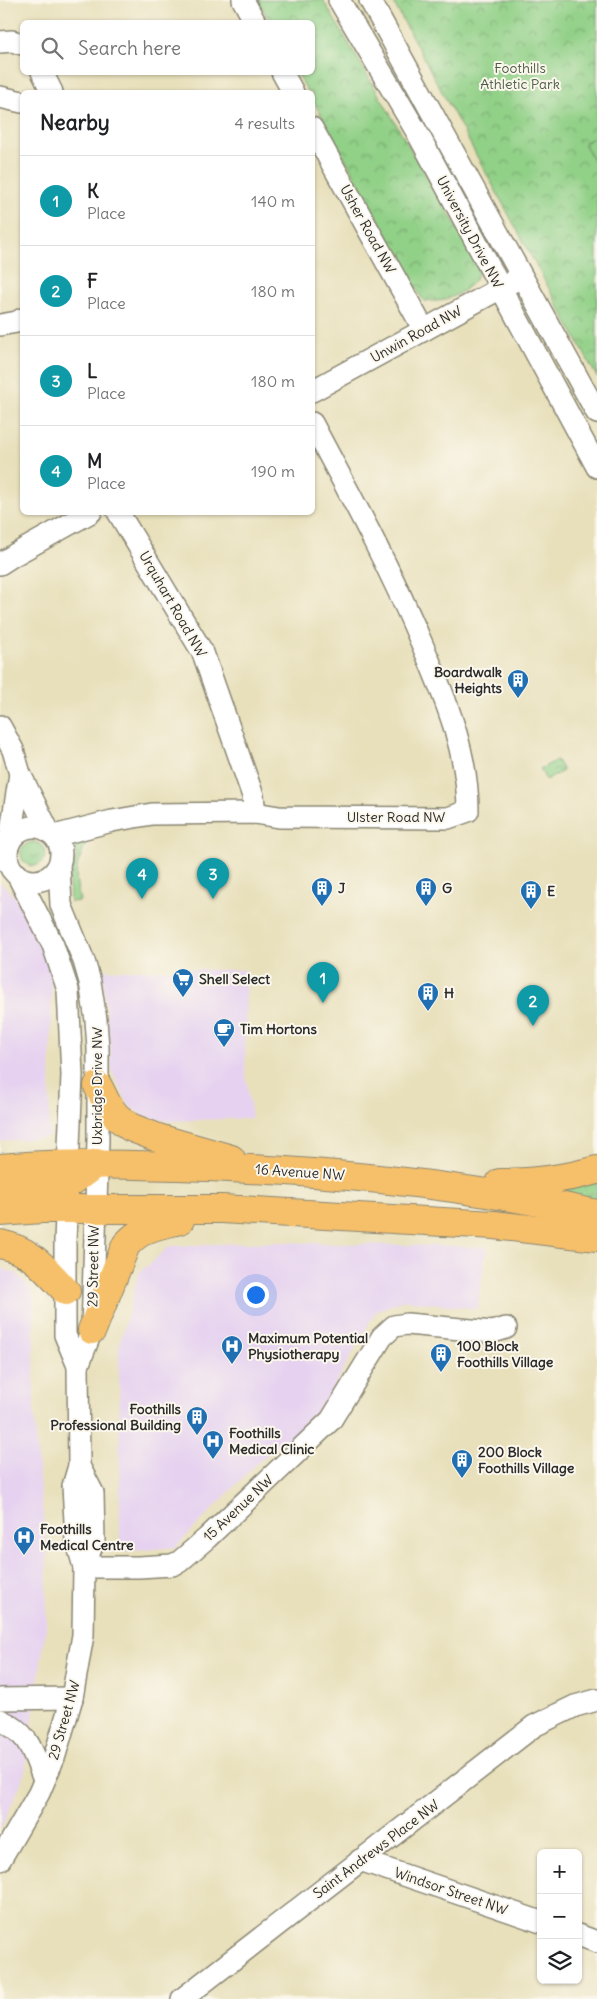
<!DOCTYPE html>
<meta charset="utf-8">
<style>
:root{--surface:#fff;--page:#f2f2f2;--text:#202124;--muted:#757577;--line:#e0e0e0;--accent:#2563eb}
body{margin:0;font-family:Delius,sans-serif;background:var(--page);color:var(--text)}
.controls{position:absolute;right:15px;bottom:15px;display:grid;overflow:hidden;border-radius:8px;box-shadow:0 1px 4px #0004}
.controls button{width:45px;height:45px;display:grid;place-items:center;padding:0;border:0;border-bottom:1px solid var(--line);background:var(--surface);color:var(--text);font:25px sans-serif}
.you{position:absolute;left:255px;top:1294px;width:18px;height:18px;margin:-12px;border:4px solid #fff;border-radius:50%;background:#1a73e8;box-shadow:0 0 0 8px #1a73e833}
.badge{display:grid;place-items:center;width:32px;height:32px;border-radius:50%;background:var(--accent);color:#fff;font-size:16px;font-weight:700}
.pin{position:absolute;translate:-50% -41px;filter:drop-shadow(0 1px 2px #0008)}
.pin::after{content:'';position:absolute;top:26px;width:18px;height:15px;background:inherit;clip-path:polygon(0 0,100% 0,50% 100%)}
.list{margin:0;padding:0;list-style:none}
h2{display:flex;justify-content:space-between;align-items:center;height:65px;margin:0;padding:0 20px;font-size:21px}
h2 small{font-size:16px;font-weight:400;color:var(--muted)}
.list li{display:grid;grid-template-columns:32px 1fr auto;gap:15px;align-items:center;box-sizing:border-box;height:90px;padding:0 20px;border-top:1px solid var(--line)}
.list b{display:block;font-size:19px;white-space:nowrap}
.list p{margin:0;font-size:16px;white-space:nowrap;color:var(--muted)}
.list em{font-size:16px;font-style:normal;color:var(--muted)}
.icon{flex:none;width:28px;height:28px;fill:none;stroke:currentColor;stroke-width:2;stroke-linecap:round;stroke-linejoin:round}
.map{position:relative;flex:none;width:597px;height:1999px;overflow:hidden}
.search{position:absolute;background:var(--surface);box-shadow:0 1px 4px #0004;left:20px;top:20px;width:295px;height:55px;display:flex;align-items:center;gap:12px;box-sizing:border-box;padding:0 18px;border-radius:8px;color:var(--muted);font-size:19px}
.panel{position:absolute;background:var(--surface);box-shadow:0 1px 4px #0004;left:20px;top:90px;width:295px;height:425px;border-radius:8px}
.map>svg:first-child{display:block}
.built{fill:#e6d2f0}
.grass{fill:url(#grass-tufts);stroke:#5e7e59}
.park{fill:url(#park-crowns);stroke:#5e7e59}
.garden{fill:#91d087;stroke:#5e7e59}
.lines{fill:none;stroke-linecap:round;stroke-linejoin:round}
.minor-casing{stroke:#8a8673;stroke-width:24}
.highway-casing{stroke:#8a8673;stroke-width:30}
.minor{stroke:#fff;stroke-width:21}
.highway{stroke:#f6c06b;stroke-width:28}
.labels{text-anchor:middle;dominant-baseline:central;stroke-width:4;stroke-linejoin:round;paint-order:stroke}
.park-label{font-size:14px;fill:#4a5d47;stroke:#fbf7ec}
.street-label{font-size:14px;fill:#2b2b2b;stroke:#fbf7ec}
.poi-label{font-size:14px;font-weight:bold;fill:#2b2b2b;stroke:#fbf7ec;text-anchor:start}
</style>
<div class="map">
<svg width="597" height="1999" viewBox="0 0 597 1999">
<defs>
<pattern id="grass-tufts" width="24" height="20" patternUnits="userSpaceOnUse" patternTransform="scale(1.25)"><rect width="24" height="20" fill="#91d087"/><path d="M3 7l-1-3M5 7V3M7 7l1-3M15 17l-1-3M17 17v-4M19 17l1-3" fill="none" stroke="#77a96f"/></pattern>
<pattern id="park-crowns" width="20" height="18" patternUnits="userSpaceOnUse" patternTransform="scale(1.25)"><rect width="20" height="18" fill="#91d087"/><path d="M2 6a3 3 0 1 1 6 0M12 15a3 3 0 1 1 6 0" fill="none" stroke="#77a96f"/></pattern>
</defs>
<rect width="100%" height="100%" fill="#fbf7ec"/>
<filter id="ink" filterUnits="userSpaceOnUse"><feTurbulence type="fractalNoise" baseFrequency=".02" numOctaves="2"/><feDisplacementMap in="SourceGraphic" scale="10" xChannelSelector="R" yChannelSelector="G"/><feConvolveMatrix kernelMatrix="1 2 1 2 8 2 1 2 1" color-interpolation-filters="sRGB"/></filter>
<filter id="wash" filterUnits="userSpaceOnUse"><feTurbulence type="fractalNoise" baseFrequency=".0096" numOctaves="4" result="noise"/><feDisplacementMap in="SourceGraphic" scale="20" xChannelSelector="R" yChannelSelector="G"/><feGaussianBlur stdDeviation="1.12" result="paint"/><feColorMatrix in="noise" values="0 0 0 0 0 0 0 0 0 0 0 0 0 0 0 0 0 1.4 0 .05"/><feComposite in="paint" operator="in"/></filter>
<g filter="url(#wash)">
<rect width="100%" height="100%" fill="#e8e0bb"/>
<g class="built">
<path d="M0 882 23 905 52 970 49 1137 0 1141Z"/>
<path d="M102 970H246L245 1070 252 1118 168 1121 147 1118 129 1106 112 1071Z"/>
<path d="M272 1242 487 1247 477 1309 404 1300 376 1311 317 1416 256 1464 176 1547 120 1552 119 1346 139 1273 170 1246Z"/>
<path d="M0 1268 16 1273 32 1290 34 1298V1414L40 1491 47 1544V1567L46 1628 25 1770 21 1783 0 1830Z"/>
</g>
<g class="grass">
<path d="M83 835 88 839C76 867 73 869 80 901L70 902 69 880 77 855 74 837Z"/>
<circle cx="33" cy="854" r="12"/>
<path d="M597 1182V1206L549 1192Z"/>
</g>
<g class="park">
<path d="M258 0H323L475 258C477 262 479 265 479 269 478 287 443 306 428 300L426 302 421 297 313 100 312 92H308L297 73 312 72V22H270Z"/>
<path d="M392 0H597V377Z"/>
<path d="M557 760 563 771 546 780 540 769Z"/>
</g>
<path class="garden" d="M597 136V167L584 143Z"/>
</g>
<g filter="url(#ink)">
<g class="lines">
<g class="minor-casing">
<g id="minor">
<path d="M243 0 255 22"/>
<path d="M339 0 418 134 597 467"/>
<path d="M370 0 597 413"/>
<path d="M0 42 12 41 22 44"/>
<path d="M42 72 52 92"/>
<path d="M282 72 293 92"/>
<path d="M0 97 22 102"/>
<path d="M312 128 424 330"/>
<path d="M0 325 17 322 22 319"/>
<path d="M312 391 512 282"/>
<path d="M118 512 203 653 253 796 255 813"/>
<path d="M0 564 14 555 91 512"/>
<path d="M0 726 13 750 20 774 49 832"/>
<circle cx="34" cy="854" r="27"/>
<path d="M54 836 112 821 152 814 255 813 279 817 448 818 468 811C468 752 445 697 422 644 390 568 351 496 312 423"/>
<path d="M9 844 20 774"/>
<path d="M59 865 61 905 84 961 90 982 96 1020 98 1048V1140L92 1330 78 1366"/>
<path d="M79 1466 93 1493 94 1540 84 1567"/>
<path d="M84 1567H139L172 1565 179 1562 207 1538 331 1420 382 1337 394 1326 407 1324 493 1332 506 1328"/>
<path d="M0 1699 72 1698"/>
<path d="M0 1720C30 1733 33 1753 44 1780"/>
<path d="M0 1860 39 1793 55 1755 72 1698 83 1635 84 1567 76 1539 73 1486 79 1466 78 1366 65 1335V1241L72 1075 68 990 53 945 17 874"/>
<path d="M360 1860 541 1922"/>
<path d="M578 1935 597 1942"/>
<path d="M182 1999 534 1726 575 1706 597 1700"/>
</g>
</g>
<g class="highway-casing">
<g id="highway">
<path d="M98 1086 107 1104 116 1116 130 1127 158 1138 231 1159"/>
<path d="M0 1168C59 1162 118 1165 177 1166 319 1170 458 1183 597 1214"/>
<path d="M500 1183C533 1183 565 1179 597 1170"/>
<path d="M0 1191 67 1185 97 1163"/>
<path d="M0 1212 42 1209H222L494 1225 597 1237"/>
<path d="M0 1244C33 1251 44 1268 66 1291"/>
<path d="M92 1330 126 1245C143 1226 157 1226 180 1220"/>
</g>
</g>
<use href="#minor" class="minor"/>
<use href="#highway" class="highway"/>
</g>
</g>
<defs>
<g id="building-pin" transform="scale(1.125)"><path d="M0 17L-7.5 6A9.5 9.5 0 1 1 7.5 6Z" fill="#1f6fb2" stroke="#fbf7ec"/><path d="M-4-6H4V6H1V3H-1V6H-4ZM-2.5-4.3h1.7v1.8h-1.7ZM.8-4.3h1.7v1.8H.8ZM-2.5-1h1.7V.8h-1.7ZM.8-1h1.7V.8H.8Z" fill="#fff"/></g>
<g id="supermarket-pin" transform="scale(1.125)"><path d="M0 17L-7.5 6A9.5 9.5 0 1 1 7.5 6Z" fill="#1f6fb2" stroke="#fbf7ec"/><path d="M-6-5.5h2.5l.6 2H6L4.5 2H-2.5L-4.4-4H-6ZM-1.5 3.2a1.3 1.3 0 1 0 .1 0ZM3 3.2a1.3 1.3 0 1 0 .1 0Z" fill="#fff"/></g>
<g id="cafe-pin" transform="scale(1.125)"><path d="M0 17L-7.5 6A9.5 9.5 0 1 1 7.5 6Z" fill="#1f6fb2" stroke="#fbf7ec"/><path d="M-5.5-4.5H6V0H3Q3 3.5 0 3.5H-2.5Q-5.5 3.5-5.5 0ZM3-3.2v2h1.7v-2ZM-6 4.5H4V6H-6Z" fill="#fff"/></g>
<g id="hospital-pin" transform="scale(1.125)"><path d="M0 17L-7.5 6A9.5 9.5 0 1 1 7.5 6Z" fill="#1f6fb2" stroke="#fbf7ec"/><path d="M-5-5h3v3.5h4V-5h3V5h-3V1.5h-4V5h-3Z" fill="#fff"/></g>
</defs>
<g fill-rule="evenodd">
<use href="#building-pin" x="518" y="680"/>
<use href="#building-pin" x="322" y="888"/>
<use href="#building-pin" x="426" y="888"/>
<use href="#building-pin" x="531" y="891"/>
<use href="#supermarket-pin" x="183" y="979"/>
<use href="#building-pin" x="428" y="993"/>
<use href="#cafe-pin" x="224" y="1029"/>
<use href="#hospital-pin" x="232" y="1346"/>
<use href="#building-pin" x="441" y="1354"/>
<use href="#building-pin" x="197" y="1417"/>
<use href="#hospital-pin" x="213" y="1441"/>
<use href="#building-pin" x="462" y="1460"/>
<use href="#hospital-pin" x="24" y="1537"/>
</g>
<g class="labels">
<g class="park-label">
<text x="520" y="68">Foothills<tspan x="520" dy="16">Athletic Park</tspan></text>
</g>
<g class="street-label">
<text transform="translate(368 229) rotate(61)">Usher Road NW</text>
<text transform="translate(470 232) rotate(62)">University Drive NW</text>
<text transform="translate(416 334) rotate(-29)">Unwin Road NW</text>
<text transform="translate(173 604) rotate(60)">Urquhart Road NW</text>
<text x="396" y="817">Ulster Road NW</text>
<text transform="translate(97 1086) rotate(-90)">Uxbridge Drive NW</text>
<text transform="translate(300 1172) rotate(4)">16 Avenue NW</text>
<text transform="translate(93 1266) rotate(-89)">29 Street NW</text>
<text transform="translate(238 1508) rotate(-43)">15 Avenue NW</text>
<text transform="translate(64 1720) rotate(-74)">29 Street NW</text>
<text transform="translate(376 1849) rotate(-37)">Saint Andrews Place NW</text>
<text transform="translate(451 1891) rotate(19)">Windsor Street NW</text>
</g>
<g class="poi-label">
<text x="502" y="672" text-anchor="end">Boardwalk<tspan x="502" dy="16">Heights</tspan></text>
<text x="338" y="888">J</text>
<text x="442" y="888">G</text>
<text x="547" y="891">E</text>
<text x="199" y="979">Shell Select</text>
<text x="444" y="993">H</text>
<text x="240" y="1029">Tim Hortons</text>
<text x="248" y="1338">Maximum Potential<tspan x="248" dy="16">Physiotherapy</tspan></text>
<text x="457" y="1346">100 Block<tspan x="457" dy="16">Foothills Village</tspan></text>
<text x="181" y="1409" text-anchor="end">Foothills<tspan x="181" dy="16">Professional Building</tspan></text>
<text x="229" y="1433">Foothills<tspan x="229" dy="16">Medical Clinic</tspan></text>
<text x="478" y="1452">200 Block<tspan x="478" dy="16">Foothills Village</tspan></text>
<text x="40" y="1529">Foothills<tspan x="40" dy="16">Medical Centre</tspan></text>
</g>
</g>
</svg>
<div class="controls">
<button>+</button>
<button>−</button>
<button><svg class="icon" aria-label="layers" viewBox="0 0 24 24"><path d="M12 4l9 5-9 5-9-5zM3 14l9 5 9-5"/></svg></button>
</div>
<div class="you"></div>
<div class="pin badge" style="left:323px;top:1003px;background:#0f9aa8">1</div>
<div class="pin badge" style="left:533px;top:1026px;background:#0f9aa8">2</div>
<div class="pin badge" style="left:213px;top:899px;background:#0f9aa8">3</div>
<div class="pin badge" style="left:142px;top:899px;background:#0f9aa8">4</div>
<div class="search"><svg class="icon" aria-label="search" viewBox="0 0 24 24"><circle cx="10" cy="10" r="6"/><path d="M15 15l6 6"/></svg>Search here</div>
<section class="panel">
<h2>Nearby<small>4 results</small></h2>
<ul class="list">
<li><span class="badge" style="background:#0f9aa8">1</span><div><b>K</b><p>Place</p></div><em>140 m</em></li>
<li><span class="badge" style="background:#0f9aa8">2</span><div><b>F</b><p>Place</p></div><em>180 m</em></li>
<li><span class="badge" style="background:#0f9aa8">3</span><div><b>L</b><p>Place</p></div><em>180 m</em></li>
<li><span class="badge" style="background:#0f9aa8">4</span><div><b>M</b><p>Place</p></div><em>190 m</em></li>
</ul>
</section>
</div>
